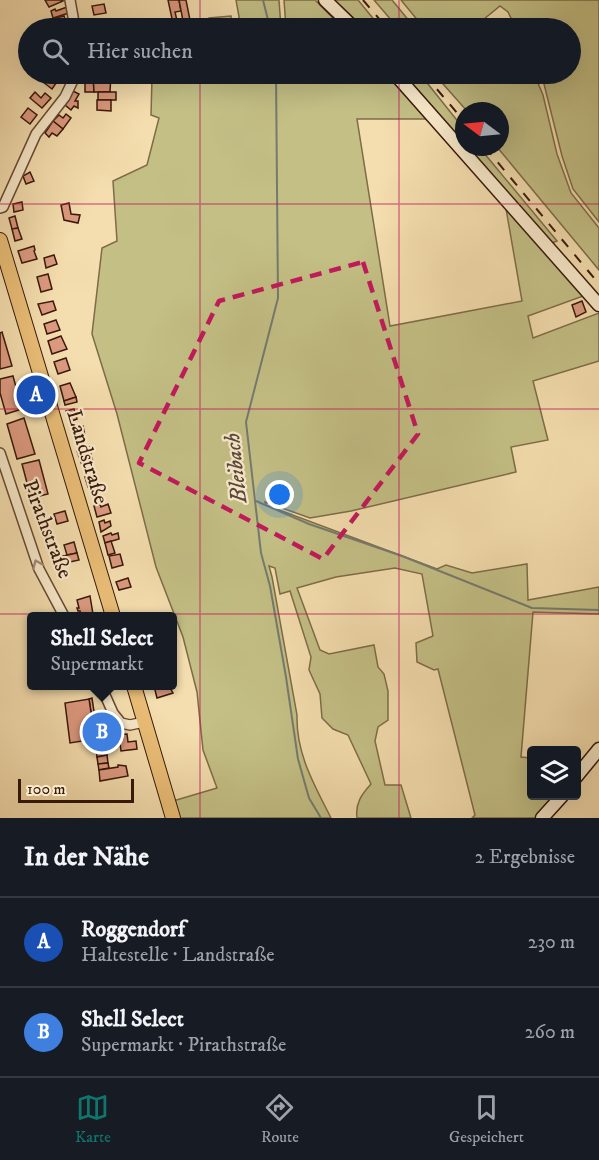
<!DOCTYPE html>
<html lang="de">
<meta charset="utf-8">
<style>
:root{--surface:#171b24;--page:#20242c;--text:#f1f3f6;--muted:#9ea1a6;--line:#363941;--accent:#0f766e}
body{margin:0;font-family:"IM FELL DW Pica",serif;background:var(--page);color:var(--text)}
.controls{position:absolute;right:18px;bottom:18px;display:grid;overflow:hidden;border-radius:6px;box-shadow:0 6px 24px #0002}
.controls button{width:54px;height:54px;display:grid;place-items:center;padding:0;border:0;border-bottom:2px solid var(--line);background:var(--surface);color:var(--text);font:30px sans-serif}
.compass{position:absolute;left:455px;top:102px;width:54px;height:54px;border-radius:50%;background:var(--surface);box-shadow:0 6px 24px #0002;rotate:286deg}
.scale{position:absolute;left:18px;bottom:15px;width:116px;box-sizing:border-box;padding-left:6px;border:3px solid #38190a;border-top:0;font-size:16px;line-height:21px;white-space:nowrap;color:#38190a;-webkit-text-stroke:4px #f8e9ca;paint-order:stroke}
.you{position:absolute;left:280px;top:495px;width:21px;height:21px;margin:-15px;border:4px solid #fff;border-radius:50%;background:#1a73e8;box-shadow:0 0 0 9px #1a73e833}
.badge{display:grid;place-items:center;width:39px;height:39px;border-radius:50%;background:var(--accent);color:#fff;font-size:20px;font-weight:700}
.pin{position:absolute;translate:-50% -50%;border:3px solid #fff;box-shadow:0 2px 6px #0006}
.popup{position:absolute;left:27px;top:612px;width:150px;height:78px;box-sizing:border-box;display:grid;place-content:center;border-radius:6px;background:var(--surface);filter:drop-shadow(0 2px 4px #0005);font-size:20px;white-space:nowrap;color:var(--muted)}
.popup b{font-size:22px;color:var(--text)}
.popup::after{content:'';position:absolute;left:50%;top:100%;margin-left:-12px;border:12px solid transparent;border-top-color:var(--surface)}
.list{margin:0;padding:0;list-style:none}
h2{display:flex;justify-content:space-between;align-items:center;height:78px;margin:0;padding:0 24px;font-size:26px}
h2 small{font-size:20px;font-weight:400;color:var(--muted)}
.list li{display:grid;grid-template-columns:39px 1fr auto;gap:18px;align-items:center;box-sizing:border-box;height:90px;padding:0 24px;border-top:2px solid var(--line)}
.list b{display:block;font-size:22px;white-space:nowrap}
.list p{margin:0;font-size:20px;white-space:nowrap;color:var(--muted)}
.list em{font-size:20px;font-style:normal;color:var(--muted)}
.icon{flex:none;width:33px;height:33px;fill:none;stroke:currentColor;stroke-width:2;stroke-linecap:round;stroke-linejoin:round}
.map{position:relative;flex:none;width:599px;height:818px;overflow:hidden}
.search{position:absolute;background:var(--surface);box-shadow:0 6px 24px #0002;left:18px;right:18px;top:18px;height:66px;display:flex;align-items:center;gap:15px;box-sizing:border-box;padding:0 21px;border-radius:33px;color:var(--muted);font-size:22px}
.sheet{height:258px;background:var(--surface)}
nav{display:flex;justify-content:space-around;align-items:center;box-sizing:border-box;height:84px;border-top:2px solid var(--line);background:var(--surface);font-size:16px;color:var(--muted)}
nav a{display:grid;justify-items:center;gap:3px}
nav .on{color:var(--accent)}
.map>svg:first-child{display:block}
.green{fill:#c3bf85;stroke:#7e6c48;stroke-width:1.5}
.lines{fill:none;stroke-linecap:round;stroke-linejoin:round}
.stream{stroke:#757a6f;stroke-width:2}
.building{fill:#dd9a80;stroke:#38190a;stroke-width:1.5}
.minor-casing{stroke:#674a33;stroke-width:12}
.secondary-casing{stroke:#38190a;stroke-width:15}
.primary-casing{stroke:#38190a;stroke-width:16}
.minor{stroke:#f8e9ca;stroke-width:9}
.secondary{stroke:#f8e9ca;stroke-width:12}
.primary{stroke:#eabe77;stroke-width:14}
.rail{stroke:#38190a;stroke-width:2;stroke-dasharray:10 10;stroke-linecap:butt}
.oneway{stroke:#a28b74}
.marked{fill:none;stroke:#c2185b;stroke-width:4.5;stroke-dasharray:12 8;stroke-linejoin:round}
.grid{fill:none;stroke:#c2185b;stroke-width:1.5;stroke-opacity:0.55}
.labels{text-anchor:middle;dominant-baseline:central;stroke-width:4.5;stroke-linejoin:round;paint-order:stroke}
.street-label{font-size:21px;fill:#38190a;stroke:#f8e9ca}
.water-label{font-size:22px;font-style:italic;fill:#57493d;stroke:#f8e9ca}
</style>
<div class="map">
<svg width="599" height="818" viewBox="0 0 599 818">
<rect width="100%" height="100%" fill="#f4ddae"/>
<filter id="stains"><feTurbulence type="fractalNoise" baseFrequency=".00333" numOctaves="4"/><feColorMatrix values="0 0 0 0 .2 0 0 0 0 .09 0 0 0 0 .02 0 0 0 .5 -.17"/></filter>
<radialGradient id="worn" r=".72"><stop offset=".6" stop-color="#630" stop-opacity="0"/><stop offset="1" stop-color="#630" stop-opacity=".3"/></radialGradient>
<g class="green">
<path d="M236 0H279L281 28H241Z"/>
<path d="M284 0H315L343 28H286Z"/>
<path d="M334 0H358L381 28H363Z"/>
<path d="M374 0H392L415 28H398Z"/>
<path d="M401 0H599V222L573 189 562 156 543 80 540 74H570V28H516L508 12 500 6 473 28H424Z"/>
<path d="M231 16 232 28H209V18Z"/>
<path d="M174 74H387L430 119H357L390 326 522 301 505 203 586 295 528 316 533 338 599 313V361L533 381 548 440 511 447 516 472 351 511 310 518 265 502 266 505 437 569 446 565 472 573 527 564 528 600 599 587V614L533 612 521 757 531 758 532 796H557L536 818H472L475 815 438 669 434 670 417 662 416 643 433 636 422 574 395 568 336 577 297 588 320 650 329 654 374 645 378 667 384 674 388 691V720L378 727 375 741 385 785H401L411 818H357C355 803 362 794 371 784L348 735 333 729 322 718 320 694 309 670 311 657 290 591 280 594 275 568 269 566 272 577 297 715C296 754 314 784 331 818H178L173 801 217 788 203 750 197 692 183 637 156 567 117 414 92 334 102 248 117 241 113 181 147 165 159 118 151 115 152 78Z"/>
<path d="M402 74H420L464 129V144Z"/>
<path d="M438 74H534L543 95 557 154 571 193 599 228V270L497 147H500V111H467L436 76Z"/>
<path d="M467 147H479L557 241 552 243Z"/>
</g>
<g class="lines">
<g class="stream">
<path d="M263 0 270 28"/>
<path d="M276 74 278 298 246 422 261 553 270 586 286 677 298 759 309 798 321 818"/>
<path d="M256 501 309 524 402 556 532 608 599 610"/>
</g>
</g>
<g class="building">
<path d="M45 0H63V1L49 7Z"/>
<path d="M168 0H179L181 11 175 12 178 25 190 23 192 28H174Z"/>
<path d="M179 0H186L190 20 183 21Z"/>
<path d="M104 4 106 13 94 15 92 6Z"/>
<path d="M67 7 69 13 53 18 51 11 55 9 56 11Z"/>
<path d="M64 16 67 25 58 28 56 18Z"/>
<path d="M50 74 59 79 52 89 43 82Z"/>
<path d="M85 74H93L94 92H85Z"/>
<path d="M93 74H111L110 92H94Z"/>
<path d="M73 91 79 94 75 101H78V108L74 106 71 110 65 105Z"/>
<path d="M35 92 41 98 45 93 51 98 42 108 30 98Z"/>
<rect x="98" y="92" width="18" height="8"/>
<path d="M97 100H111V111L97 110Z"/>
<path d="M28 108 37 115 30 124 21 117Z"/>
<path d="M66 114 71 118 63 129 53 121 59 115 63 118Z"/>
<path d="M53 121 63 129 57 136 52 133 49 137 45 133Z"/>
<path d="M30 172 34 181 26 184 23 176Z"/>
<path d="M22 202 23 210 14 212 13 204Z"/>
<path d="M69 203 71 214 80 215 78 223 64 220 61 205Z"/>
<path d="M15 216 18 228 12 229 9 218Z"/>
<path d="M18 228 22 239 15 241 12 229Z"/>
<path d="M34 246 35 250 34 251 37 259 22 263 18 251Z"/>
<path d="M54 255 57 264 46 268 44 258Z"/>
<path d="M48 274 52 289 41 292 37 277Z"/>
<path d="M53 301 56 310 42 315 38 304Z"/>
<path d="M582 301 586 312 576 317 572 305Z"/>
<path d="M56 320 60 330 47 334 44 324Z"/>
<path d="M2 332 12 366 0 369V333Z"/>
<path d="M61 336 67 349 52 354 48 341Z"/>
<path d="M66 358 70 370 58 374 54 362Z"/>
<path d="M13 376 22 409 6 414 0 393V379Z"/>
<path d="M70 383 76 397 64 401 60 386Z"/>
<path d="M76 397 77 402 65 405 64 401Z"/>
<path d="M74 409 77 419 69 422 66 411Z"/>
<path d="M24 418 35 454 17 459 7 424Z"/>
<path d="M83 426 85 436 75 439 72 428Z"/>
<path d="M89 447 93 462 82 465 77 451Z"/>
<path d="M39 460 48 494 31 498 22 464Z"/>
<path d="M96 474 99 484 88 487 85 477Z"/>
<path d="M100 504 101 507 108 504 111 513 97 517 94 506Z"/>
<path d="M65 511 68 521 57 524 54 514Z"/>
<path d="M104 520 105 523 110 521 111 526 101 532 99 522Z"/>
<path d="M111 533 112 535 118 533 119 539 105 543 103 536Z"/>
<path d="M111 541 115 553 108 555 105 543Z"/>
<path d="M74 542 77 553 67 555 64 545Z"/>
<path d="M77 553 79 560 65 563 63 556Z"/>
<path d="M120 554 123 565 112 568 109 556Z"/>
<path d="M128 578 131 587 119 590 116 582Z"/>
<path d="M90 596 93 614H95L81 616 80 611H78L77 608H79L77 600Z"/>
<path d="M154 686H172H169L173 693 157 698Z"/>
<path d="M92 698 96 725 93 726 89 699Z"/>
<path d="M89 699 95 739 70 743 65 703Z"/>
<path d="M111 723V728L108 735 110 743 96 745 93 726Z"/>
<path d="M111 728 112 735 127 734 128 742 136 741 137 749 121 751 120 743 110 744 108 735Z"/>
<path d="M105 743 107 755 97 757 96 745Z"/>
<path d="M107 755 108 763 98 764 97 757Z"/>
<path d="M108 763 109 768 99 770 98 764Z"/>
<path d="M118 765 126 766 128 776 100 781 99 770 118 767Z"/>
</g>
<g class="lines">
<g class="minor-casing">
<g id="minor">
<path d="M70 0 75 28"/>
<path d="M0 208 3 207 36 134 65 97 76 74"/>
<path d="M0 453 39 569 64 616"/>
<path d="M101 686 113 713 121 723 130 725 144 722"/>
</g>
</g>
<g class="secondary-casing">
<g id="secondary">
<path d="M325 0 354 28"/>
<path d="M395 74 599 305"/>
<path d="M576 777 599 749"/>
<path d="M542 818 562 796"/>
</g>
</g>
<g class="primary-casing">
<g id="primary">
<path d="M0 240 113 616"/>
<path d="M134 686 173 818"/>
</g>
</g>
<use href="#minor" class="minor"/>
<use href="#secondary" class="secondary"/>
<use href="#primary" class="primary"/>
<g class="rail">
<path d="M363 0 387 28"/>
<path d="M424 74 464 121"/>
<path d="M485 147 599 284"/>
</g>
</g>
<defs><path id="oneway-chevron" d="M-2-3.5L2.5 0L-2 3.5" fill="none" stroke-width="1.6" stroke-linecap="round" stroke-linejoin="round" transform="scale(1.5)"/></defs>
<use class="oneway" href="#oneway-chevron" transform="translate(37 564) rotate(-113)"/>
<path class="marked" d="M363 262 418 434 323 559 139 463 219 301Z"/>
<path class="grid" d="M200 0V28M399 0V28M200 74V818M399 74V818M0 204H599M0 409H599M0 614H599"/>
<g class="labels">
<g class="street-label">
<text transform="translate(87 457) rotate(73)">Landstraße</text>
<text transform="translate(47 529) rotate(69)">Pirathstraße</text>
</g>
<g class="water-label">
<text transform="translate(236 468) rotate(-96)">Bleibach</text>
</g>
</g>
<rect width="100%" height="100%" filter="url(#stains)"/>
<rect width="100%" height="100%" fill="url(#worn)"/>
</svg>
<div class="controls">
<button><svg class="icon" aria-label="layers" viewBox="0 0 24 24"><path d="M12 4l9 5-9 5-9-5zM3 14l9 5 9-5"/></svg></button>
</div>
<svg class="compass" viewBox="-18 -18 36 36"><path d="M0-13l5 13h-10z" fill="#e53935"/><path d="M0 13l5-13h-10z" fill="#9ea1a6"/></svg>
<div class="scale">100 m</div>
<div class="you"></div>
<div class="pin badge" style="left:36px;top:395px;background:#1a4fb4">A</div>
<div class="pin badge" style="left:102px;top:732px;background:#3f7fe0">B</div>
<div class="popup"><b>Shell Select</b>Supermarkt</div>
<div class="search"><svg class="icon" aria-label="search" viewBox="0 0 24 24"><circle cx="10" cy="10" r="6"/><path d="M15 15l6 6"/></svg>Hier suchen</div>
</div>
<section class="sheet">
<h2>In der Nähe<small>2 Ergebnisse</small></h2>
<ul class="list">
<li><span class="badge" style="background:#1a4fb4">A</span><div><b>Roggendorf</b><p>Haltestelle · Landstraße</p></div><em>230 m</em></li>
<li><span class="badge" style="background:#3f7fe0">B</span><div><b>Shell Select</b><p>Supermarkt · Pirathstraße</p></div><em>260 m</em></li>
</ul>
</section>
<nav>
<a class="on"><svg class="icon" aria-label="map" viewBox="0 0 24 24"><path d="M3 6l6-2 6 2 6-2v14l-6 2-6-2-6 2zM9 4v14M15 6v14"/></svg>Karte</a>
<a><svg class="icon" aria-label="directions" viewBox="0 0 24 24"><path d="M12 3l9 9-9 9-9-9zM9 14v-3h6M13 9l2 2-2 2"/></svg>Route</a>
<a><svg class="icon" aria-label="saved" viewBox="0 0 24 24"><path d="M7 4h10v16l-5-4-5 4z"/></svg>Gespeichert</a>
</nav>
